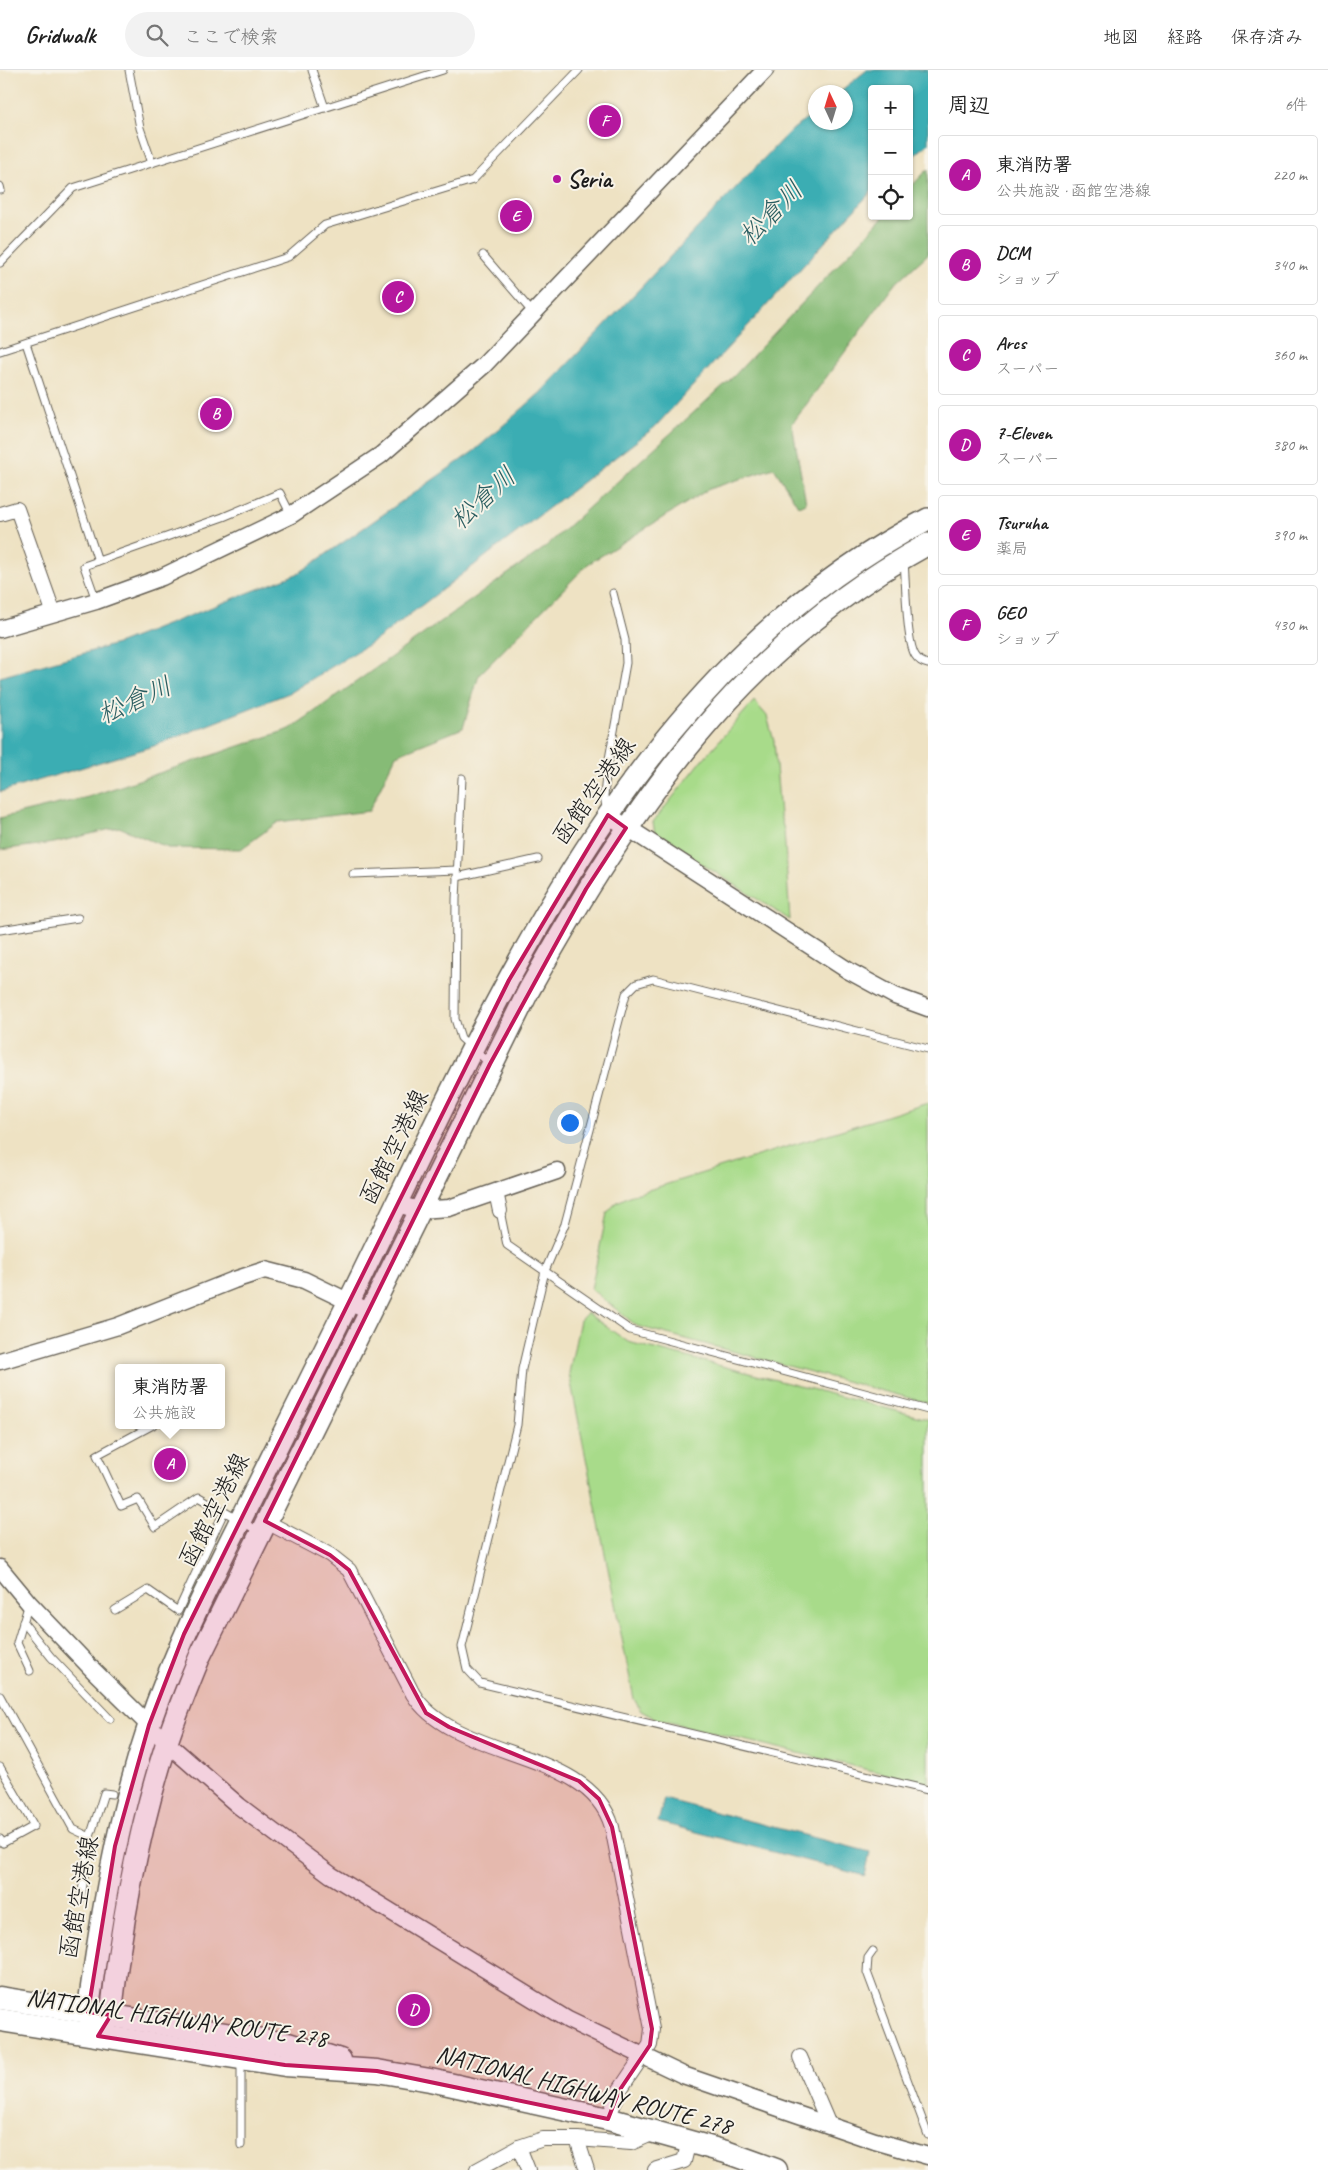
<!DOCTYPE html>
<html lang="ja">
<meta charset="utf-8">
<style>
:root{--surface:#fff;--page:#f2f2f2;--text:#222;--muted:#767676;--line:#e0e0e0;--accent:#b5179e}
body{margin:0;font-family:Caveat,"Klee One",sans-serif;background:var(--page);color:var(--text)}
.controls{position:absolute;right:15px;top:15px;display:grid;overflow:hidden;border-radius:5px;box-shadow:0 1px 4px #0004}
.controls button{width:45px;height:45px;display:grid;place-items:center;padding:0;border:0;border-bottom:1px solid var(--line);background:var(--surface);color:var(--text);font:25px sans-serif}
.compass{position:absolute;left:808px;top:15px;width:45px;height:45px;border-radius:50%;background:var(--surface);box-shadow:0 1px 4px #0004;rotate:356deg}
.you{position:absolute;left:569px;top:1052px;width:18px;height:18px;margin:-12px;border:4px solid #fff;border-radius:50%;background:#1a73e8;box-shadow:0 0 0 8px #1a73e833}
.badge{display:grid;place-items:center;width:32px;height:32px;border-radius:50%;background:var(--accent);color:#fff;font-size:16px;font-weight:700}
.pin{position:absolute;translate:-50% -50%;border:2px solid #fff;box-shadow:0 1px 5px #0006}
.popup{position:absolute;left:115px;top:1294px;width:110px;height:65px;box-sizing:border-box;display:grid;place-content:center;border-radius:5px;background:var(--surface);filter:drop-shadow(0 1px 4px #0005);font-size:16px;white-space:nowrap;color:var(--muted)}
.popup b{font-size:19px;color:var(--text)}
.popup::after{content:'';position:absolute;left:50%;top:100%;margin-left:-10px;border:10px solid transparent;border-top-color:var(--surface)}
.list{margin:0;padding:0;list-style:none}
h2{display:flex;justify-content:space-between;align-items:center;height:65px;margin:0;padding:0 20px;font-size:21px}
h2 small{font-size:16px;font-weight:400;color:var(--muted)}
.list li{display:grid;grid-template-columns:32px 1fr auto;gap:15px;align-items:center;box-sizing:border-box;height:80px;margin:0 10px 10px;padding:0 10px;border:1px solid var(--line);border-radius:5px}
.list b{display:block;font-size:19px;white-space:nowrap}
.list p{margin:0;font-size:16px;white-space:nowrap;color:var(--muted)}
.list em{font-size:16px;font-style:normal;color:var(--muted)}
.icon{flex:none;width:28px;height:28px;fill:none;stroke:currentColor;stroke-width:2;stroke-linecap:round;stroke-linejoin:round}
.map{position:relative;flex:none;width:928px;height:2100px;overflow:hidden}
header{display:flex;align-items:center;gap:30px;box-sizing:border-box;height:70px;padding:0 25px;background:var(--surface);border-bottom:1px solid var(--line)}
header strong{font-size:24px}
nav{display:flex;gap:28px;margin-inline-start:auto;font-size:18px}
.search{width:350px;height:45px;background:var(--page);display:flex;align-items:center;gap:12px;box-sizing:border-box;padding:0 18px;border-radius:28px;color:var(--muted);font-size:19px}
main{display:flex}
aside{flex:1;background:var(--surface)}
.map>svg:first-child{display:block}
.green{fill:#a8db8a;stroke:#627c53}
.forest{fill:#86bb76;stroke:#516c49}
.water{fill:#3badb3;stroke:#2c6468}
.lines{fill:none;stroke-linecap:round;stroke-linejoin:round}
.service-casing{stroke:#666156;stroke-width:9}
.minor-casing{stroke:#666156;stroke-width:16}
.tertiary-casing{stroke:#666156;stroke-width:19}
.primary-casing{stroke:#666156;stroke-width:24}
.trunk-casing{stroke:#666156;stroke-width:25}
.service{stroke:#fff;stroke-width:7}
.minor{stroke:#fff;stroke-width:14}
.tertiary{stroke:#fff;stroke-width:16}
.primary{stroke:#fff;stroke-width:21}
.trunk{stroke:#fff;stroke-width:22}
.marked{fill:#c2185b;fill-opacity:0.2;stroke:#c2185b;stroke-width:4;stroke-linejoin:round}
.poi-dot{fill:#b5179e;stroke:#f7f3e8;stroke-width:2}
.labels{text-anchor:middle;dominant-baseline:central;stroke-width:4;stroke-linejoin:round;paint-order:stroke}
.poi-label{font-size:25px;font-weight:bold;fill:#1c1c1c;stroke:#f7f3e8;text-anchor:start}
.street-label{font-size:25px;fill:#1c1c1c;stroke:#f7f3e8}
.water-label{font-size:26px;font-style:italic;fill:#2a5d60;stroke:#f7f3e8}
</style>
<header>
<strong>Gridwalk</strong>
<div class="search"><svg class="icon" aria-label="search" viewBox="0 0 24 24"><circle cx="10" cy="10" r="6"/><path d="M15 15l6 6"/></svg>ここで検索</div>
<nav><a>地図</a><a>経路</a><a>保存済み</a></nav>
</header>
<main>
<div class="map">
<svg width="928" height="2100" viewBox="0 0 928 2100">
<rect width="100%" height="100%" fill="#f7f3e8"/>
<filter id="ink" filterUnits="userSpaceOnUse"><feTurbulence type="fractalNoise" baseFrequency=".02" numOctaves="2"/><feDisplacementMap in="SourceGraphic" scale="10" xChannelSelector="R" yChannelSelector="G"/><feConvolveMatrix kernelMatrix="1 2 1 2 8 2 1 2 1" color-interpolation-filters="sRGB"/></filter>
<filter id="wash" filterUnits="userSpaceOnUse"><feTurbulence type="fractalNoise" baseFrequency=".0096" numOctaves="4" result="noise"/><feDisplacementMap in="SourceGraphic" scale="20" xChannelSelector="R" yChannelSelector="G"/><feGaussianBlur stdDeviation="1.12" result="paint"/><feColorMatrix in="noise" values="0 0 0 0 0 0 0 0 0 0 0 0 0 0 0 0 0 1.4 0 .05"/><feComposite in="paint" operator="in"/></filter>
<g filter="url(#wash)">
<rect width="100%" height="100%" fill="#eee2c3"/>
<g class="green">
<path d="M754 631 767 646 774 671 780 745 784 760 790 850 655 764 653 752 704 688Z"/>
<path d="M928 1033V1333L637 1256 591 1219 607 1143 616 1133 629 1126Z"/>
<path d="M587 1243 628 1272 928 1349V1714L656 1649 641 1641 634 1629 569 1303 580 1250Z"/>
</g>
<path class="forest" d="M928 99V184L894 215 792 354 806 433 798 436 774 398 709 419 588 494 479 605 463 658 396 685 369 741 278 752 241 779 168 778 119 757 54 773 0 780V748L88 727 290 659 543 479 734 306 884 146H909V119Z"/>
<g class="water">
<path d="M867 0H928V74L909 90V19H872V121L655 357 379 568 289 623 154 676 0 722V607L120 573 299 503 474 381 540 323 787 64 815 42 816 52H846V22H839Z"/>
<path d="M664 1729 870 1782 865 1806 658 1752Z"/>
</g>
</g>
<g filter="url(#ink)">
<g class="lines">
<g class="service-casing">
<g id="service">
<path d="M129 0 140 58 152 93"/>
<path d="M312 0 325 38"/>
<path d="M0 116 1 120"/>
<path d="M483 185 533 243"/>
<path d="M0 193 73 118 443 0"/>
<path d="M26 273 98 491"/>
<path d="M0 281 288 187 325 155 473 110 579 0"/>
<path d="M904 492C906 512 906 570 915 585 918 590 923 593 928 594"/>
<path d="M96 530 84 496 223 447 280 423 291 445"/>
<path d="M462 708 456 829 455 949 461 968 490 994"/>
<path d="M607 742 604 726 606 706 626 593 625 570 613 523"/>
<path d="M353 804 457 800"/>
<path d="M457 807 538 789"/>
<path d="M0 860 78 848"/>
<path d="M928 979 653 909 636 914 626 924 565 1154 545 1201 522 1299 517 1355 462 1577 467 1599 480 1613 928 1720"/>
<path d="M500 1141 507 1175 630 1260 928 1340"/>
<path d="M153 1355 97 1385 121 1436 138 1429 155 1457 199 1427 258 1461"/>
<path d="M29 1533 17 1573 30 1601"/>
<path d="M115 1540 148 1520 178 1541 224 1442"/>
<path d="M23 1552 51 1587 110 1649"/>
<path d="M0 1626 73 1759 90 1767"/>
<path d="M0 1697 34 1756 3 1773 0 1769"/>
<path d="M81 1828 90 1767 104 1723 112 1724"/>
<path d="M873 1881 868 1888 867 1902 928 2065"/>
<path d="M241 2075V1990"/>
</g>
</g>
<g class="minor-casing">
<g id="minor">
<path d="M0 444 17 439 54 544"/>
<path d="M496 1122 500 1141"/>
<path d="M265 1451 330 1485 349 1500 413 1624C454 1691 590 1677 612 1757L652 1959 650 1975 619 2021 608 2049"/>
<path d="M800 1987 829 2055"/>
<path d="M577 2069 587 2100"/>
<path d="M519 2077 528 2100"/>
<path d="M477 2100 519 2077 543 2069H577L631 2073 656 2062"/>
<path d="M655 2100 684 2091 689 2071"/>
</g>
</g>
<g class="tertiary-casing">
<g id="tertiary">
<path d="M0 559 96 531 162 507 291 445 381 385 484 295 765 0"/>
<path d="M608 745 849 901 895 926 928 938"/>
<path d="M397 1134 419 1140 449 1138 557 1101"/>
<path d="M0 1291 118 1256 234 1210 265 1200 304 1210 370 1242"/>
<path d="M0 1498 29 1533 93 1600 167 1673 239 1736 331 1805 568 1950 683 2005 875 2071 928 2086"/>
</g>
</g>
<g class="primary-casing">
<g id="primary">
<path d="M95 1959 88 1942C101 1846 117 1750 148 1658 173 1585 207 1517 241 1449 279 1372 317 1296 355 1219 495 933 629 604 928 449"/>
<path d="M102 1960 111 1945C121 1854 138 1762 166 1675 176 1645 188 1615 200 1586L529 920C632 737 739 577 928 474"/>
</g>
</g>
<g class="trunk-casing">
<g id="trunk">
<path d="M0 1928 288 1974 340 1990"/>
<path d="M0 1950 285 1995 377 2001 430 2010 608 2049 726 2082 776 2100"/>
</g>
</g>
<use href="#service" class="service"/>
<use href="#minor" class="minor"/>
<use href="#tertiary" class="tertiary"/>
<use href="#primary" class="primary"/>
<use href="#trunk" class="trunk"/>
</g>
</g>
<path class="marked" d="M608 745 626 758 586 819 490 994 265 1451 330 1485 349 1500 426 1643 449 1657 579 1711 599 1729 612 1757 652 1959 650 1975 619 2021 608 2049 377 2001 285 1995 98 1966 111 1945 88 1942 115 1776 149 1655 184 1564 509 910Z"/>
<circle class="poi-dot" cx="557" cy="109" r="5"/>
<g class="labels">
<g class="poi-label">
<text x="567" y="109">Seria</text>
</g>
<g class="street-label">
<text transform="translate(594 721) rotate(-55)">函館空港線</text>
<text transform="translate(394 1077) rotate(-64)">函館空港線</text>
<text transform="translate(214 1440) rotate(-63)">函館空港線</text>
<text transform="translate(79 1827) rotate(-80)">函館空港線</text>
<text transform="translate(177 1948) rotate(8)">NATIONAL HIGHWAY ROUTE 278</text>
<text transform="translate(584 2020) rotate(14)">NATIONAL HIGHWAY ROUTE 278</text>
</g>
<g class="water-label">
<text transform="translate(771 143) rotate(-45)">松倉川</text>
<text transform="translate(483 428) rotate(-42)">松倉川</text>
<text transform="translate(135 630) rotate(-24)">松倉川</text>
</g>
</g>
</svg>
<div class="controls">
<button>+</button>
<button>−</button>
<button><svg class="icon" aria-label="locate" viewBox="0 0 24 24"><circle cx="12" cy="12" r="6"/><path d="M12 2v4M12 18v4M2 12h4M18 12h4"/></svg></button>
</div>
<svg class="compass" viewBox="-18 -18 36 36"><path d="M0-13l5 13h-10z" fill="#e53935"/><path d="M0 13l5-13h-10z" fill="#767676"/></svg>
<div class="you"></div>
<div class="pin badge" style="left:170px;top:1394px">A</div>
<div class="popup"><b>東消防署</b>公共施設</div>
<div class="pin badge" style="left:216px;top:344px">B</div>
<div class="pin badge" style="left:398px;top:227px">C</div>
<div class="pin badge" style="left:414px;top:1940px">D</div>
<div class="pin badge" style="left:516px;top:146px">E</div>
<div class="pin badge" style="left:605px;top:51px">F</div>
</div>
<aside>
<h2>周辺<small>6件</small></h2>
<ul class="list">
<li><span class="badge">A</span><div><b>東消防署</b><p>公共施設 · 函館空港線</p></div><em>220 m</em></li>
<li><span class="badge">B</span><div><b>DCM</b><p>ショップ</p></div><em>340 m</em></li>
<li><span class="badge">C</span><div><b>Arcs</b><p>スーパー</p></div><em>360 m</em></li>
<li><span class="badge">D</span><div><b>7-Eleven</b><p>スーパー</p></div><em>380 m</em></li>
<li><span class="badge">E</span><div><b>Tsuruha</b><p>薬局</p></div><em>390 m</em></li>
<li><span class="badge">F</span><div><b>GEO</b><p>ショップ</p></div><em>430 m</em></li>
</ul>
</aside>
</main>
